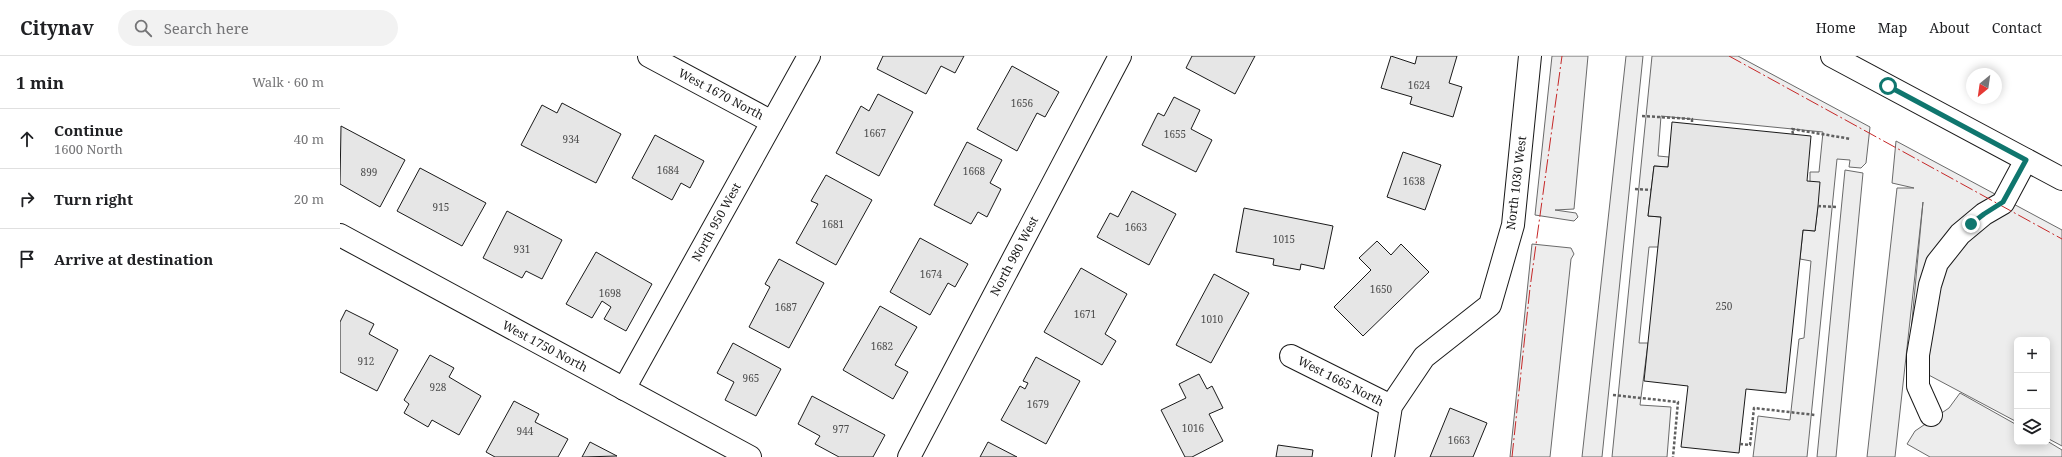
<!DOCTYPE html>
<meta charset="utf-8">
<style>
:root{--surface:#fff;--page:#f2f2f2;--text:#202124;--muted:#757577;--line:#e0e0e0}
body{margin:0;font-family:"Noto Serif",serif;background:var(--page);color:var(--text)}
.controls{position:absolute;right:12px;bottom:12px;display:grid;overflow:hidden;border-radius:6px;box-shadow:0 2px 10px #0003}
.controls button{width:36px;height:36px;display:grid;place-items:center;padding:0;border:0;border-bottom:1px solid var(--line);background:var(--surface);color:var(--text);font:20px sans-serif}
.compass{position:absolute;left:1626px;top:12px;width:36px;height:36px;border-radius:50%;background:var(--surface);box-shadow:0 2px 10px #0003;rotate:209deg}
.stop{position:absolute;width:12px;height:12px;margin:-9px;border:3px solid #0f766e;border-radius:50%;background:#fff}
.stop.end{background:#0f766e;border-color:#fff;box-shadow:0 1px 4px #0008}
.list{margin:0;padding:0;list-style:none}
h2{display:flex;justify-content:space-between;align-items:center;height:52px;margin:0;padding:0 16px;font-size:17px}
h2 small{font-size:13px;font-weight:400;color:var(--muted)}
.list li{display:grid;grid-template-columns:26px 1fr auto;gap:12px;align-items:center;box-sizing:border-box;height:60px;padding:0 16px;border-top:1px solid var(--line)}
.list b{display:block;font-size:15px;white-space:nowrap}
.list p{margin:0;font-size:13px;white-space:nowrap;color:var(--muted)}
.list em{font-size:13px;font-style:normal;color:var(--muted)}
.icon{flex:none;width:22px;height:22px;fill:none;stroke:currentColor;stroke-width:2;stroke-linecap:round;stroke-linejoin:round}
.map{position:relative;flex:none;width:1722px;height:401px;overflow:hidden}
header{display:flex;align-items:center;gap:24px;box-sizing:border-box;height:56px;padding:0 20px;background:var(--surface);border-bottom:1px solid var(--line)}
header strong{font-size:19px}
nav{display:flex;gap:22px;margin-inline-start:auto;font-size:14px}
.search{width:280px;height:36px;background:var(--page);display:flex;align-items:center;gap:10px;box-sizing:border-box;padding:0 14px;border-radius:22px;color:var(--muted);font-size:15px}
main{display:flex}
aside{flex:1;background:var(--surface)}
.map>svg:first-child{display:block}
.built{fill:#ededed;stroke:#6a6a6a}
.building{fill:#e6e6e6;stroke:#1a1a1a}
.lines{fill:none;stroke-linecap:round;stroke-linejoin:round}
.minor-casing{stroke:#1a1a1a;stroke-width:24}
.major-casing{stroke:#1a1a1a;stroke-width:24}
.path{stroke:#5f5f5f;stroke-width:2.5;stroke-dasharray:3 2;stroke-linecap:butt}
.minor{stroke:#fff;stroke-width:22}
.major{stroke:#fff;stroke-width:22}
.power{stroke:#c62828;stroke-width:1;stroke-dasharray:14 3 2 3;stroke-linecap:butt}
.route{stroke:#0f766e;stroke-width:5}
.labels{text-anchor:middle;dominant-baseline:central;stroke-width:3;stroke-linejoin:round;paint-order:stroke}
.number-label{font-size:10px;fill:#4d4d4d}
.street-label{font-size:12px;fill:#1a1a1a;stroke:#fff}
</style>
<header>
<strong>Citynav</strong>
<div class="search"><svg class="icon" aria-label="search" viewBox="0 0 24 24"><circle cx="10" cy="10" r="6"/><path d="M15 15l6 6"/></svg>Search here</div>
<nav><a>Home</a><a>Map</a><a>About</a><a>Contact</a></nav>
</header>
<main>
<aside>
<h2>1 min<small>Walk · 60 m</small></h2>
<ul class="list">
<li><svg class="icon" aria-label="ahead" viewBox="0 0 24 24"><path d="M12 20V5M6 11l6-6 6 6"/></svg><div><b>Continue</b><p>1600 North</p></div><em>40 m</em></li>
<li><svg class="icon" aria-label="right" viewBox="0 0 24 24"><path d="M7 20v-9h11M14 6l5 5-5 5"/></svg><div><b>Turn right</b></div><em>20 m</em></li>
<li><svg class="icon" aria-label="arrive" viewBox="0 0 24 24"><path d="M6 21V4h12l-3 4 3 4H6"/></svg><div><b>Arrive at destination</b></div></li>
</ul>
</aside>
<div class="map">
<svg width="1722" height="401" viewBox="0 0 1722 401">
<rect width="100%" height="100%" fill="#fff"/>
<g class="built">
<path d="M1212 0H1248L1234 153 1215 154 1236 157 1238 161 1234 165 1195 159Z"/>
<path d="M1286 0H1303L1262 401H1242Z"/>
<path d="M1312 0H1398L1530 71 1526 107 1521 112 1509 111 1510 104 1497 103 1467 401H1413L1418 360 1450 364 1459 283 1464 282 1471 205 1460 203 1463 174 1475 175 1478 150 1470 127V116H1479L1483 76 1321 60 1318 100 1329 101 1328 111 1314 110 1308 160 1321 161 1320 191H1309L1299 287H1308L1300 349 1331 351 1327 401H1272Z"/>
<path d="M1556 85 1722 174V390L1707 382V284H1677V366L1568 308 1583 146 1555 401H1527L1557 132H1574L1552 127Z"/>
<path d="M1505 114 1523 117 1496 401H1477Z"/>
<path d="M1192 188 1231 192 1234 198 1231 203 1210 401H1170Z"/>
<path d="M1620 337 1677 369V386L1707 385 1722 394V401H1590L1567 388 1575 375 1609 352Z"/>
</g>
<g class="building">
<path d="M543 0H624L615 17 601 10 586 38 537 13Z"/>
<path d="M852 0H915L895 38 846 12Z"/>
<path d="M1051 0 1075 8 1077 0H1117L1109 27 1122 31 1113 61 1070 48 1072 41 1041 32Z"/>
<path d="M672 10 719 36 705 61 697 57 677 95 637 73Z"/>
<path d="M538 38 573 56 539 120 496 97 521 50 529 55Z"/>
<path d="M834 41 860 54 851 73 872 84 856 116 802 89 818 57 824 60Z"/>
<path d="M222 47 281 78 256 127 181 89 202 49 217 57Z"/>
<path d="M1332 66 1471 80 1467 125 1480 126 1478 150 1475 175 1463 174 1446 337 1406 333 1399 397 1341 391 1348 330 1304 325 1321 161 1308 160 1314 110 1328 111Z"/>
<path d="M1 70 65 104 40 151 0 128Z"/>
<path d="M315 79 364 105 350 132 341 127 332 144 292 122Z"/>
<path d="M627 86 662 104 650 127 661 133 647 161 638 156 631 168 594 149Z"/>
<path d="M1063 96 1101 109 1085 154 1047 141Z"/>
<path d="M80 112 146 147 122 190 57 155Z"/>
<path d="M486 119 532 144 496 209 456 187 478 148 471 145Z"/>
<path d="M792 135 836 158 809 209 757 181 770 157 778 161Z"/>
<path d="M904 152 993 170 984 213 961 208 960 214 933 209 934 203 896 196Z"/>
<path d="M167 155 222 184 202 223 186 215 182 222 143 202Z"/>
<path d="M580 182 628 208 615 231 608 227 590 259 550 236Z"/>
<path d="M1037 185 1051 199 1061 188 1089 216 1023 280 994 251 1031 214 1019 202Z"/>
<path d="M256 196 312 228 286 275 264 263 271 251 262 245 252 262 226 248Z"/>
<path d="M439 203 484 227 449 292 409 271 430 231 425 228Z"/>
<path d="M741 212 787 238 765 278 776 285 762 309 704 276Z"/>
<path d="M874 218 909 237 871 307 836 289Z"/>
<path d="M540 250 577 271 555 309 568 316 553 343 503 314Z"/>
<path d="M6 254 34 268 29 278 58 294 37 335 0 316V266Z"/>
<path d="M393 287 441 313 416 360 385 344 394 326 377 317Z"/>
<path d="M90 299 114 312 109 321 141 340 119 379 92 364 88 371 64 357 69 348 64 344Z"/>
<path d="M696 301 740 325 706 388 661 364 680 330 685 333 688 327 683 325Z"/>
<path d="M859 318 867 333 872 330 883 352 869 358 883 385 852 401H845L821 354 846 342 839 328Z"/>
<path d="M472 340 545 379 533 401H499L475 388 480 380 458 368Z"/>
<path d="M174 345 199 358 195 366 228 383 218 401H155L146 396Z"/>
<path d="M1110 352 1147 367 1133 401H1090Z"/>
<path d="M250 386 277 400 242 401Z"/>
<path d="M648 386 677 401H640Z"/>
<path d="M938 389 973 394 972 401H936Z"/>
</g>
<g class="lines">
<g class="minor-casing">
<g id="minor">
<path d="M309 0 432 66"/>
<path d="M0 179 410 401"/>
<path d="M951 300 1051 350"/>
<path d="M284 333 469 0"/>
<path d="M1591 359 1578 330V299L1590 229 1597 207 1620 178 1644 158 1663 147 1686 104"/>
<path d="M569 401 780 0"/>
<path d="M1043 401 1051 350 1084 301 1150 249 1173 169 1190 0"/>
</g>
</g>
<g class="major-casing">
<path id="major" d="M1492 0 1722 123"/>
</g>
<g class="path">
<path d="M1302 60 1352 63V68"/>
<path d="M1453 78 1452 73 1511 83"/>
<path d="M1295 133 1311 134"/>
<path d="M1478 150 1496 151"/>
<path d="M1273 339 1338 346 1333 401"/>
<path d="M1400 388 1410 389 1414 352 1475 359"/>
</g>
<use href="#minor" class="minor"/>
<use href="#major" class="major"/>
<g class="power">
<path d="M1389 0 1722 183"/>
<path d="M1172 401 1190 232 1222 0"/>
</g>
</g>
<g class="lines">
<path class="route" d="M1548 30 1686 104 1663 146 1644 158 1631 168"/>
</g>
<g class="labels">
<g class="number-label">
<text x="1079" y="29">1624</text>
<text x="682" y="47">1656</text>
<text x="535" y="77">1667</text>
<text x="835" y="78">1655</text>
<text x="231" y="83">934</text>
<text x="328" y="114">1684</text>
<text x="634" y="115">1668</text>
<text x="29" y="116">899</text>
<text x="1074" y="125">1638</text>
<text x="101" y="151">915</text>
<text x="493" y="168">1681</text>
<text x="796" y="171">1663</text>
<text x="944" y="183">1015</text>
<text x="182" y="193">931</text>
<text x="591" y="218">1674</text>
<text x="1041" y="233">1650</text>
<text x="270" y="237">1698</text>
<text x="1384" y="250">250</text>
<text x="446" y="251">1687</text>
<text x="745" y="258">1671</text>
<text x="872" y="263">1010</text>
<text x="542" y="290">1682</text>
<text x="26" y="305">912</text>
<text x="411" y="322">965</text>
<text x="98" y="331">928</text>
<text x="698" y="348">1679</text>
<text x="853" y="372">1016</text>
<text x="501" y="373">977</text>
<text x="185" y="375">944</text>
<text x="1119" y="384">1663</text>
</g>
<g class="street-label">
<text transform="translate(381 38) rotate(28)">West 1670 North</text>
<text transform="translate(1176 127) rotate(-83)">North 1030 West</text>
<text transform="translate(376 166) rotate(-61)">North 950 West</text>
<text transform="translate(674 200) rotate(-62)">North 980 West</text>
<text transform="translate(205 290) rotate(28)">West 1750 North</text>
<text transform="translate(1001 325) rotate(27)">West 1665 North</text>
</g>
</g>
</svg>
<div class="controls">
<button>+</button>
<button>−</button>
<button><svg class="icon" aria-label="layers" viewBox="0 0 24 24"><path d="M12 4l9 5-9 5-9-5zM3 14l9 5 9-5"/></svg></button>
</div>
<svg class="compass" viewBox="-18 -18 36 36"><path d="M0-13l5 13h-10z" fill="#e53935"/><path d="M0 13l5-13h-10z" fill="#757577"/></svg>
<div class="stop" style="left:1548px;top:30px"></div>
<div class="stop end" style="left:1631px;top:168px"></div>
</div>
</main>
